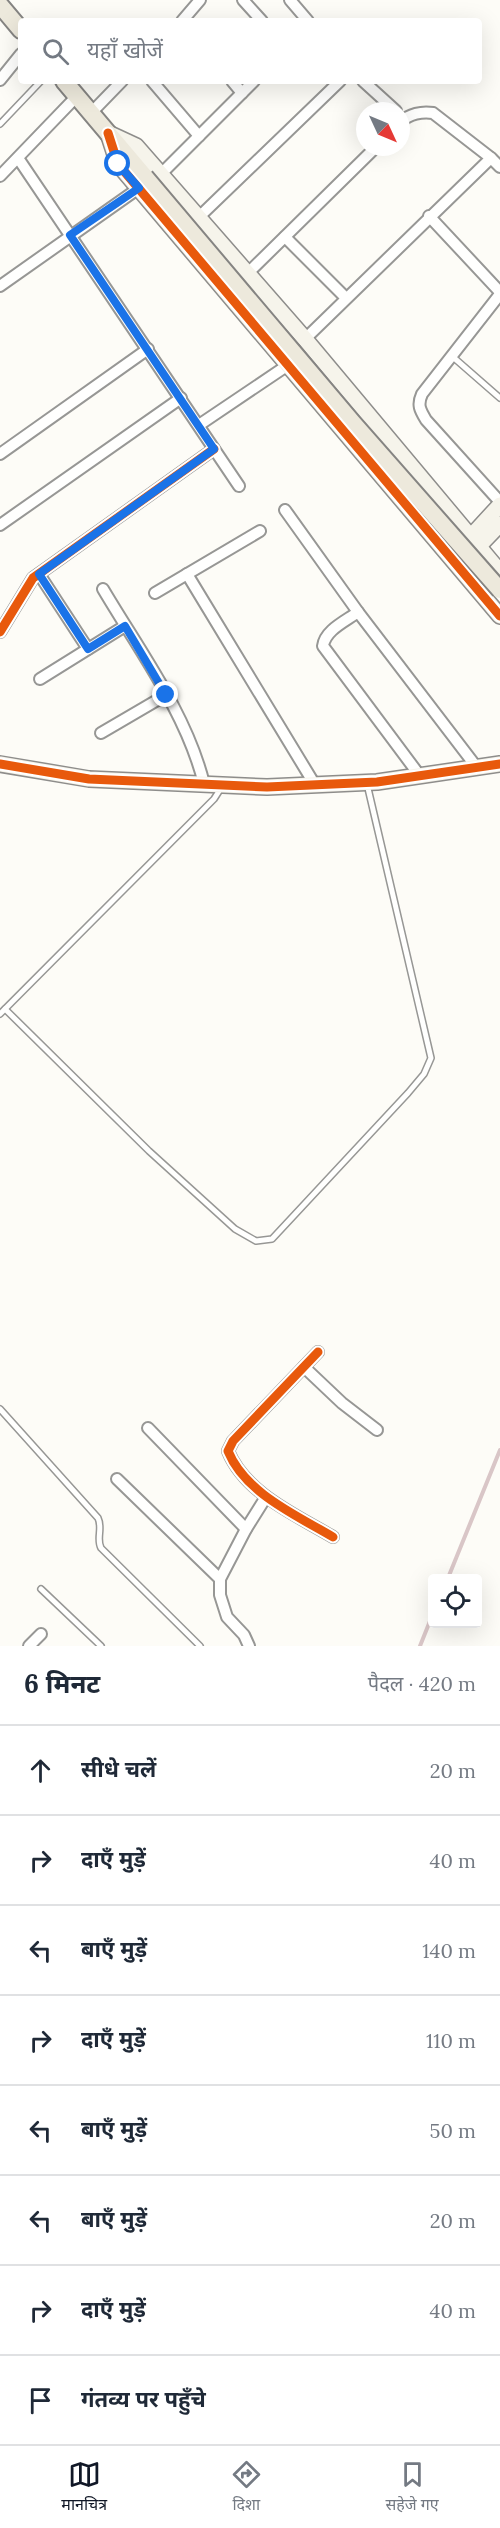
<!DOCTYPE html>
<html lang="hi">
<meta charset="utf-8">
<style>
:root{--surface:#fff;--page:#f2f2f3;--text:#1f2937;--muted:#747a83;--line:#e0e1e3;--accent:#111827}
body{margin:0;font-family:Lora,"Noto Sans Devanagari",serif;background:var(--page);color:var(--text)}
.controls{position:absolute;right:18px;bottom:18px;display:grid;overflow:hidden;border-radius:6px;box-shadow:0 6px 24px #0002}
.controls button{width:54px;height:54px;display:grid;place-items:center;padding:0;border:0;border-bottom:2px solid var(--line);background:var(--surface);color:var(--text);font:30px sans-serif}
.compass{position:absolute;left:356px;top:102px;width:54px;height:54px;border-radius:50%;background:var(--surface);box-shadow:0 6px 24px #0002;rotate:134deg}
.stop{position:absolute;width:18px;height:18px;margin:-14px;border:4px solid #1a73e8;border-radius:50%;background:#fff}
.stop.end{background:#1a73e8;border-color:#fff;box-shadow:0 2px 6px #0008}
.list{margin:0;padding:0;list-style:none}
h2{display:flex;justify-content:space-between;align-items:center;height:78px;margin:0;padding:0 24px;font-size:26px}
h2 small{font-size:20px;font-weight:400;color:var(--muted)}
.list li{display:grid;grid-template-columns:39px 1fr auto;gap:18px;align-items:center;box-sizing:border-box;height:90px;padding:0 24px;border-top:2px solid var(--line)}
.list b{display:block;font-size:22px;white-space:nowrap}
.list em{font-size:20px;font-style:normal;color:var(--muted)}
.icon{flex:none;width:33px;height:33px;fill:none;stroke:currentColor;stroke-width:2;stroke-linecap:round;stroke-linejoin:round}
.map{position:relative;flex:none;width:500px;height:1646px;overflow:hidden}
.search{position:absolute;background:var(--surface);box-shadow:0 6px 24px #0002;left:18px;right:18px;top:18px;height:66px;display:flex;align-items:center;gap:15px;box-sizing:border-box;padding:0 21px;border-radius:6px;color:var(--muted);font-size:22px}
.sheet{height:798px;background:var(--surface)}
nav{display:flex;justify-content:space-around;align-items:center;box-sizing:border-box;height:84px;border-top:2px solid var(--line);background:var(--surface);font-size:16px;color:var(--muted)}
nav a{display:grid;justify-items:center;gap:3px}
nav .on{color:var(--accent)}
.map>svg:first-child{display:block}
.lines{fill:none;stroke-linecap:round;stroke-linejoin:round}
.lane-casing{stroke:#979795;stroke-width:8}
.street-casing{stroke:#979795;stroke-width:14}
.secondary-casing{stroke:#8e8d8b;stroke-width:18}
.primary-casing{stroke:#858482;stroke-width:20}
.lane{stroke:#fffffe;stroke-width:5}
.street{stroke:#fffffe;stroke-width:10}
.secondary{stroke:#f6f4eb;stroke-width:15}
.primary{stroke:#ede9dc;stroke-width:16}
.rail{stroke:#d9c6c7;stroke-width:4}
.primary-bridge-casing{stroke:#858482;stroke-width:20;stroke-linecap:butt}
.primary-bridge{stroke:#ede9dc;stroke-width:16}
.cycleway-casing{stroke:#fff;stroke-width:13}
.cycleway{stroke:#e8590c;stroke-width:9}
.route{stroke:#1a73e8;stroke-width:8}
</style>
<div class="map">
<svg width="500" height="1646" viewBox="0 0 500 1646">
<rect width="100%" height="100%" fill="#fdfcf7"/>
<g class="lines">
<g class="lane-casing">
<g id="lane">
<path d="M0 124 41 81"/>
<path d="M453 357 500 398"/>
<path d="M5 1009 149 1151 235 1229 256 1241 272 1239 408 1093 424 1074 431 1058 367 784"/>
<path d="M0 1014 214 799 221 788"/>
<path d="M0 1409 98 1518C103 1528 96 1539 101 1548L200 1646"/>
<path d="M41 1589 101 1646"/>
</g>
</g>
<g class="street-casing">
<g id="street">
<path d="M243 0 262 21"/>
<path d="M290 0 308 21"/>
<path d="M182 21 200 0"/>
<path d="M0 80 21 54"/>
<path d="M152 81 199 136"/>
<path d="M232 81 242 93"/>
<path d="M363 81 396 111"/>
<path d="M91 113 122 81"/>
<path d="M401 122C409 114 422 111 433 113L491 158"/>
<path d="M18 158 239 486"/>
<path d="M161 174 254 81"/>
<path d="M0 176 77 96"/>
<path d="M429 216 500 292"/>
<path d="M199 217 340 81"/>
<path d="M285 237 346 298"/>
<path d="M248 273 376 147"/>
<path d="M0 286 139 188"/>
<path d="M500 294 422 394C417 405 420 410 426 420L500 502"/>
<path d="M305 339 491 158 500 167"/>
<path d="M199 425 288 365"/>
<path d="M0 454 148 349"/>
<path d="M285 510 358 612 478 769"/>
<path d="M0 525 181 398"/>
<path d="M39 574 88 649"/>
<path d="M187 574 315 785"/>
<path d="M103 589C139 650 187 714 204 784"/>
<path d="M155 593 260 531"/>
<path d="M358 612C346 621 325 630 323 646L420 776"/>
<path d="M0 632 33 578 214 449"/>
<path d="M40 679 125 626"/>
<path d="M101 733 166 695"/>
<path d="M318 1352 233 1441 228 1451C245 1493 296 1515 333 1537"/>
<path d="M304 1367 342 1403 377 1430"/>
<path d="M148 1428 246 1529"/>
<path d="M117 1479 220 1579"/>
<path d="M29 1646 41 1634"/>
<path d="M249 1646 244 1635 227 1617 220 1595V1579L246 1529 266 1497"/>
</g>
</g>
<g class="secondary-casing">
<g id="secondary">
<path d="M108 133 136 146 305 339 500 572"/>
<path d="M109 136 118 164 500 616"/>
<path d="M465 543 500 505"/>
<path d="M473 552 500 524"/>
<path d="M0 764 89 779 267 787 377 782 500 764"/>
</g>
</g>
<g class="primary-casing">
<g id="primary">
<path d="M0 5 21 30"/>
<path d="M64 81 145 177"/>
</g>
</g>
<use href="#lane" class="lane"/>
<use href="#street" class="street"/>
<use href="#secondary" class="secondary"/>
<use href="#primary" class="primary"/>
<g class="rail">
<path d="M448 1578 500 1450"/>
<path d="M420 1646 432 1616"/>
</g>
<g class="primary-bridge-casing">
<path id="primary-bridge" d="M145 177 353 423 500 590"/>
</g>
<use href="#primary-bridge" class="primary-bridge"/>
<g class="cycleway-casing">
<g id="cycleway">
<path d="M108 133 118 164 500 616"/>
<path d="M0 632 33 578 214 449"/>
<path d="M0 764 89 779 267 787 377 782 500 764"/>
<path d="M318 1352 233 1441 228 1451C245 1493 296 1515 333 1537"/>
</g>
</g>
<use href="#cycleway" class="cycleway"/>
</g>
<g class="lines">
<path class="route" d="M118 164 139 188 70 235 214 449 39 574 88 649 125 626 166 695"/>
</g>
</svg>
<div class="controls">
<button><svg class="icon" aria-label="locate" viewBox="0 0 24 24"><circle cx="12" cy="12" r="6"/><path d="M12 2v4M12 18v4M2 12h4M18 12h4"/></svg></button>
</div>
<svg class="compass" viewBox="-18 -18 36 36"><path d="M0-13l5 13h-10z" fill="#e53935"/><path d="M0 13l5-13h-10z" fill="#747a83"/></svg>
<div class="stop" style="left:118px;top:164px"></div>
<div class="stop end" style="left:166px;top:695px"></div>
<div class="search"><svg class="icon" aria-label="search" viewBox="0 0 24 24"><circle cx="10" cy="10" r="6"/><path d="M15 15l6 6"/></svg>यहाँ खोजें</div>
</div>
<section class="sheet">
<h2>6 मिनट<small>पैदल · 420 m</small></h2>
<ul class="list">
<li><svg class="icon" aria-label="ahead" viewBox="0 0 24 24"><path d="M12 20V5M6 11l6-6 6 6"/></svg><div><b>सीधे चलें</b></div><em>20 m</em></li>
<li><svg class="icon" aria-label="right" viewBox="0 0 24 24"><path d="M7 20v-9h11M14 6l5 5-5 5"/></svg><div><b>दाएँ मुड़ें</b></div><em>40 m</em></li>
<li><svg class="icon" aria-label="left" viewBox="0 0 24 24"><path d="M17 20v-9H6M10 6l-5 5 5 5"/></svg><div><b>बाएँ मुड़ें</b></div><em>140 m</em></li>
<li><svg class="icon" aria-label="right" viewBox="0 0 24 24"><path d="M7 20v-9h11M14 6l5 5-5 5"/></svg><div><b>दाएँ मुड़ें</b></div><em>110 m</em></li>
<li><svg class="icon" aria-label="left" viewBox="0 0 24 24"><path d="M17 20v-9H6M10 6l-5 5 5 5"/></svg><div><b>बाएँ मुड़ें</b></div><em>50 m</em></li>
<li><svg class="icon" aria-label="left" viewBox="0 0 24 24"><path d="M17 20v-9H6M10 6l-5 5 5 5"/></svg><div><b>बाएँ मुड़ें</b></div><em>20 m</em></li>
<li><svg class="icon" aria-label="right" viewBox="0 0 24 24"><path d="M7 20v-9h11M14 6l5 5-5 5"/></svg><div><b>दाएँ मुड़ें</b></div><em>40 m</em></li>
<li><svg class="icon" aria-label="arrive" viewBox="0 0 24 24"><path d="M6 21V4h12l-3 4 3 4H6"/></svg><div><b>गंतव्य पर पहुँचे</b></div></li>
</ul>
</section>
<nav>
<a class="on"><svg class="icon" aria-label="map" viewBox="0 0 24 24"><path d="M3 6l6-2 6 2 6-2v14l-6 2-6-2-6 2zM9 4v14M15 6v14"/></svg>मानचित्र</a>
<a><svg class="icon" aria-label="directions" viewBox="0 0 24 24"><path d="M12 3l9 9-9 9-9-9zM9 14v-3h6M13 9l2 2-2 2"/></svg>दिशा</a>
<a><svg class="icon" aria-label="saved" viewBox="0 0 24 24"><path d="M7 4h10v16l-5-4-5 4z"/></svg>सहेजे गए</a>
</nav>
